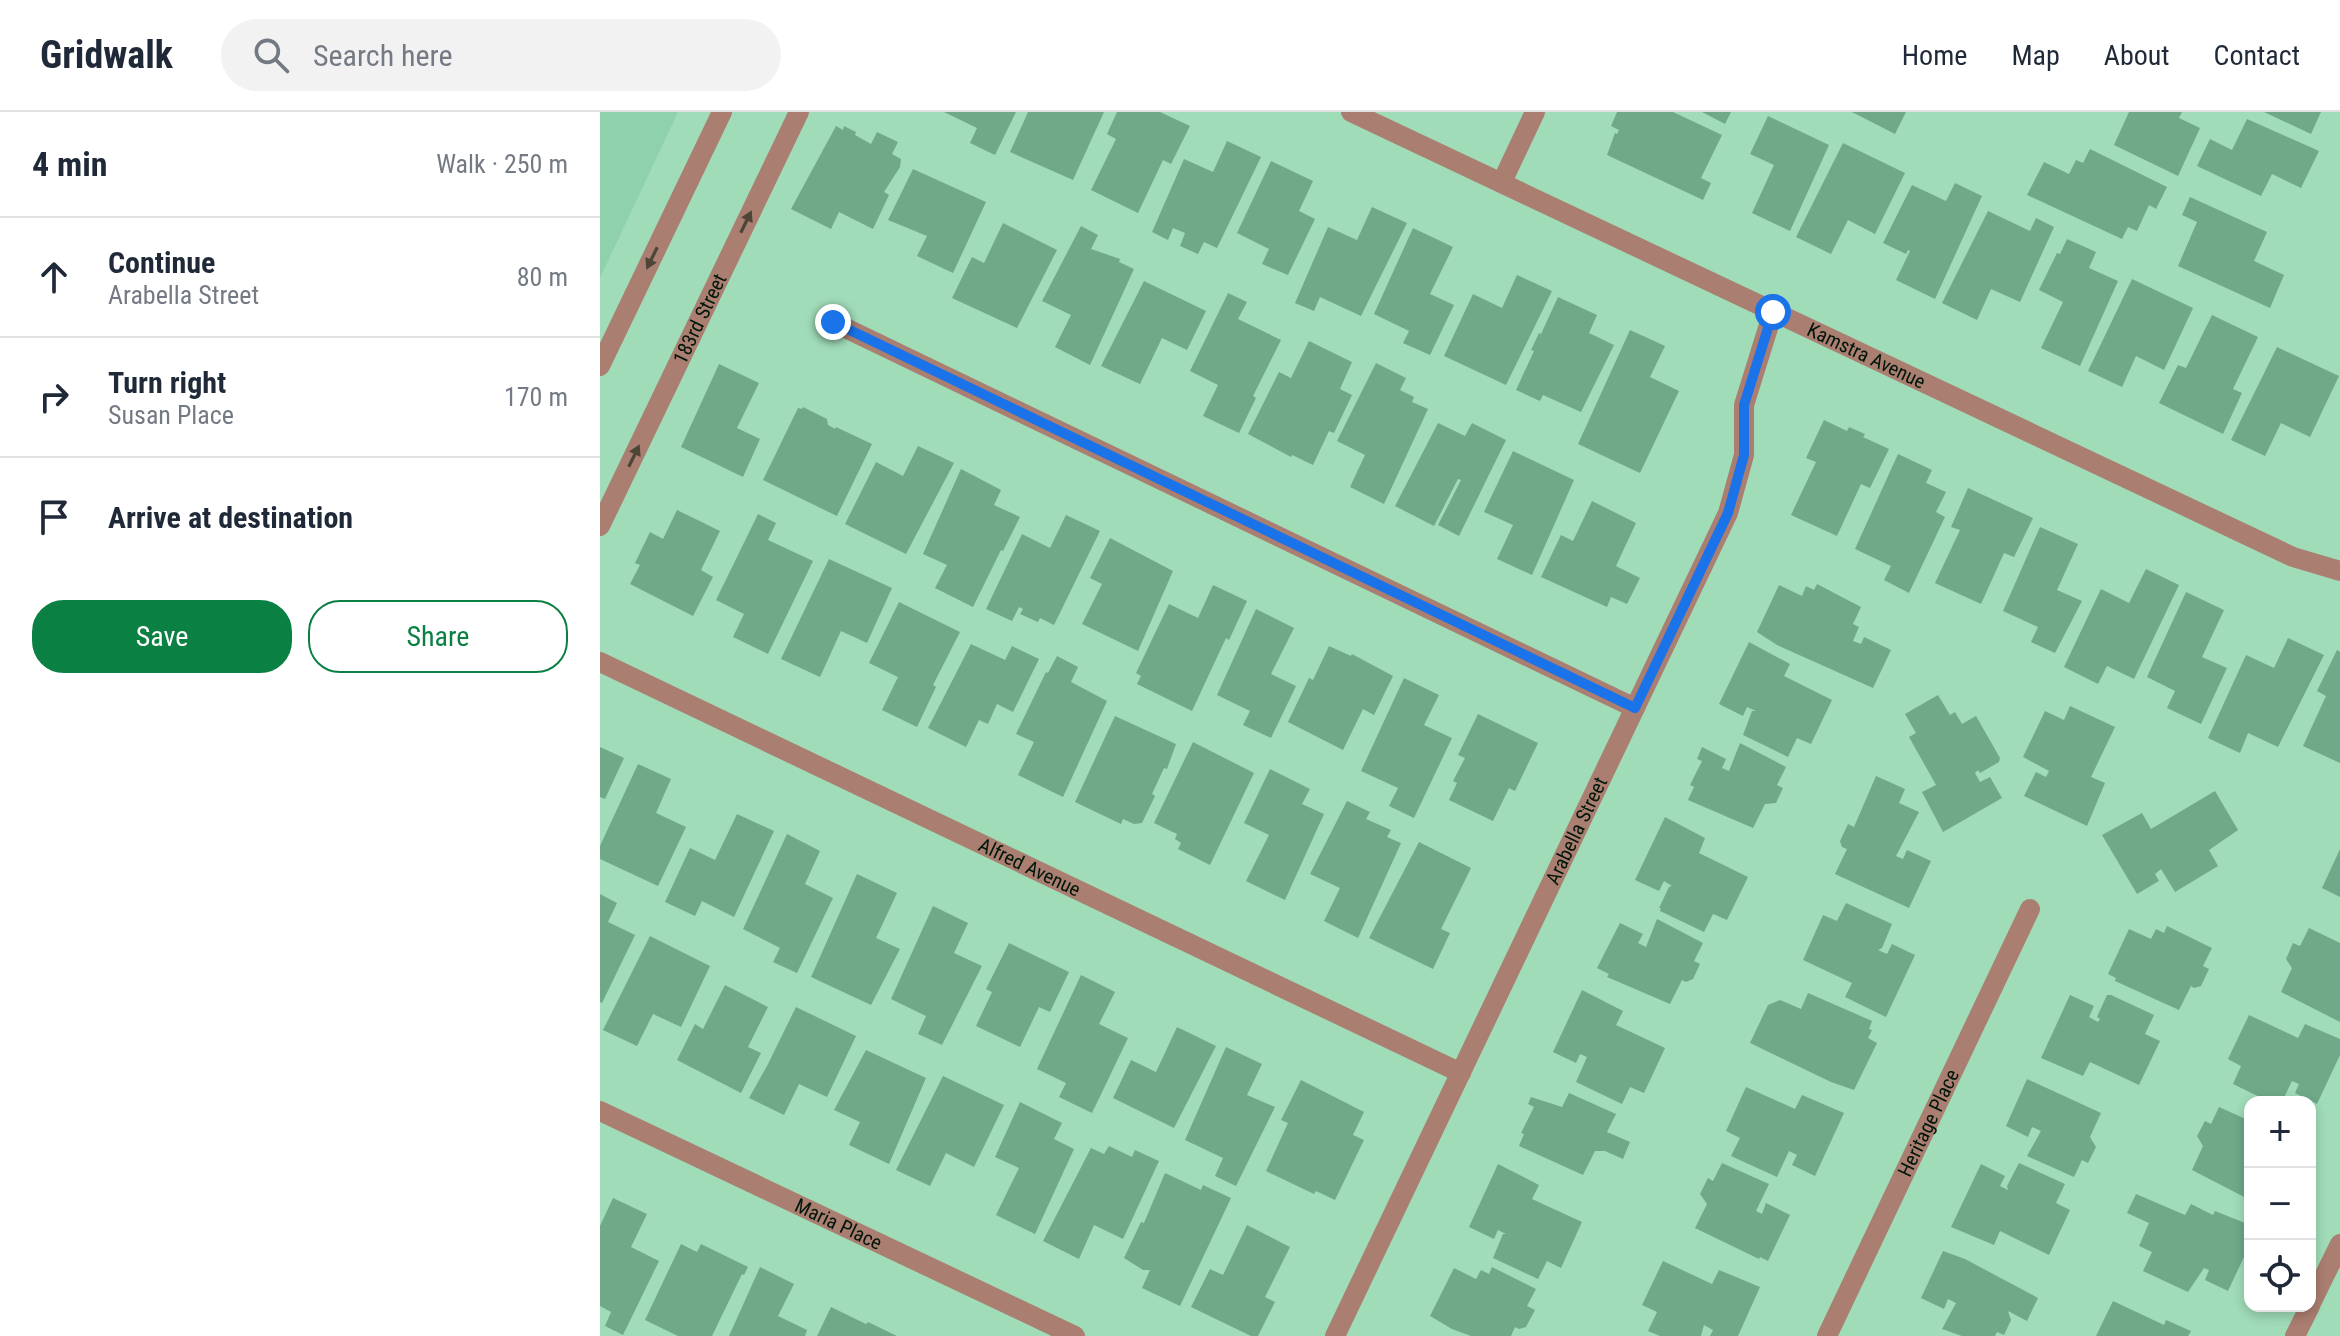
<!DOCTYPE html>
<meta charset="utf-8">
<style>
:root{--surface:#fff;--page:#f2f2f3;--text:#1f2937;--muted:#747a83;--line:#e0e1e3;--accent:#0b8043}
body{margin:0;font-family:"Roboto Condensed",sans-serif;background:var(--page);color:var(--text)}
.controls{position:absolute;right:24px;bottom:24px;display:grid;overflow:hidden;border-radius:16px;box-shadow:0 4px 12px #0003}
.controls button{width:72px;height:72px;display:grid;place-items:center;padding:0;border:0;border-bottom:2px solid var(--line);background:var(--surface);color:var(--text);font:40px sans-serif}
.stop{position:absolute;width:24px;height:24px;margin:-18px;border:6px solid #1a73e8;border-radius:50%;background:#fff}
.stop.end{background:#1a73e8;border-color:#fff;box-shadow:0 2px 8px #0008}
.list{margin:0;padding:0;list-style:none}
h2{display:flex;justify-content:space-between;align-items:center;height:104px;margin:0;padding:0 32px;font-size:34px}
h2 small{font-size:26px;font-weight:400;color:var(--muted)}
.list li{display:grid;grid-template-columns:52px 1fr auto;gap:24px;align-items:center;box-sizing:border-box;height:120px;padding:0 32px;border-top:2px solid var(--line)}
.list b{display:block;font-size:30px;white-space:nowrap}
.list p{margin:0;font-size:26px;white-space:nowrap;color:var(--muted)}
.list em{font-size:26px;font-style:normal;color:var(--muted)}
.actions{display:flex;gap:16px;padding:24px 32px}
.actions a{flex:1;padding:18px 0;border:2px solid var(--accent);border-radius:32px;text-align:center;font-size:28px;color:var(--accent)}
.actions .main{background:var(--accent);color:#fff}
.icon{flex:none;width:44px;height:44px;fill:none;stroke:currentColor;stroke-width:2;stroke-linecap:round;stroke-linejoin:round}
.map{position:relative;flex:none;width:1740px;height:1224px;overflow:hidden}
header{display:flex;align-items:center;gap:48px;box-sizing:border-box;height:112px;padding:0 40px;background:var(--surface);border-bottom:2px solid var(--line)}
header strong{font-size:38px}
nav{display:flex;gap:44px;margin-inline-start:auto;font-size:28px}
.search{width:560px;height:72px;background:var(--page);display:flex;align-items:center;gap:20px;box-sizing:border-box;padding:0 28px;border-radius:44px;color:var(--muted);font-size:30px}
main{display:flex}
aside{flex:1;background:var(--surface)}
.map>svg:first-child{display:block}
.built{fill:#8ed1aa}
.building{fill:#6fa988}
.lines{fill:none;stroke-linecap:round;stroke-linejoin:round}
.minor{stroke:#aa7e70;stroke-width:20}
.oneway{fill:#4d4538}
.route{stroke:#1a73e8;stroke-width:10}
.labels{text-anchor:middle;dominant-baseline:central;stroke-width:6;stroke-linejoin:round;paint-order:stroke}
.street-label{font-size:20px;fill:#01160a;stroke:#a0dcb8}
</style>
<header>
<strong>Gridwalk</strong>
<div class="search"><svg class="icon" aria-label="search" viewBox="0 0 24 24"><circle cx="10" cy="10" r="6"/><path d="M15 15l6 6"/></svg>Search here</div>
<nav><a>Home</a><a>Map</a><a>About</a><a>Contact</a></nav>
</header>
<main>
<aside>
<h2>4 min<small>Walk · 250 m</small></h2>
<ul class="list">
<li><svg class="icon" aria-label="ahead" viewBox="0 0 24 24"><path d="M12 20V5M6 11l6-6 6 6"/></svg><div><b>Continue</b><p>Arabella Street</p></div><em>80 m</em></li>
<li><svg class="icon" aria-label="right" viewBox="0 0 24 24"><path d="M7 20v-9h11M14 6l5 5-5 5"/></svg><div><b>Turn right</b><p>Susan Place</p></div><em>170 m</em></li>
<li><svg class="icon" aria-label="arrive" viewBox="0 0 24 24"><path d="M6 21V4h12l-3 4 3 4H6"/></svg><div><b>Arrive at destination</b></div></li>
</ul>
<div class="actions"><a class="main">Save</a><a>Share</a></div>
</aside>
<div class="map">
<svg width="1740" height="1224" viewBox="0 0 1740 1224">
<rect width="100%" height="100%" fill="#a0dcb8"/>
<path class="built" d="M0 0H78L0 166Z"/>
<g class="building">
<path d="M344 0H416L395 43 370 31 377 16Z"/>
<path d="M428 0H504L473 68 410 40Z"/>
<path d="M517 0H560L590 14 571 52 563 48 538 101 491 78 516 27 507 22Z"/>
<path d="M1017 0H1073L1122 23 1101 66 1111 71 1103 88 1007 43 1015 21 1017 22 1019 18 1011 14Z"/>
<path d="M1102 0H1131L1125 12Z"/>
<path d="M1252 0H1306L1295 22Z"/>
<path d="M1529 0H1582L1579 6 1600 16 1578 64 1514 33Z"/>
<path d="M1664 0H1721L1711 22Z"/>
<path d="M1168 4 1229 33 1190 119 1152 101 1174 53 1150 42Z"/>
<path d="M1647 7 1719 39 1701 76 1672 62 1661 84 1597 54 1610 27 1632 38Z"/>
<path d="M236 14 243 18 244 14 256 20 255 23 271 32 277 20 298 30 292 42 301 47 300 55 284 80 289 83 273 117 239 100 231 117 191 97Z"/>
<path d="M627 29 661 45 617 136 604 130 598 142 580 134 585 121 573 116 568 128 552 120 584 47 613 60Z"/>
<path d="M1243 31 1305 61 1275 122 1248 108 1231 142 1196 125Z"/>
<path d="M1490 37 1567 75 1556 97 1549 93 1537 119 1528 115 1522 127 1427 83 1444 50 1469 62 1476 48 1483 51Z"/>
<path d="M671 49 713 69 699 99 715 107 688 163 662 152 669 137 637 121Z"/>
<path d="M313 57 386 90 353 161 317 144 327 124 288 108Z"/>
<path d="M1355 71 1382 84 1335 187 1296 168 1310 139 1308 138 1306 142 1283 131 1312 73 1346 89Z"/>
<path d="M1590 85 1667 120 1654 149 1684 163 1670 196 1578 154 1597 110 1582 103Z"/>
<path d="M772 95 807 111 761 204 720 185 714 199 695 191 728 115 757 128Z"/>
<path d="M1388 99 1430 119 1436 106 1454 115 1420 190 1391 177 1377 208 1342 191Z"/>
<path d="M403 111 457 138 417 216 352 186 372 145 384 151Z"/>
<path d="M481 114 498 123 491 137 520 147 519 150 534 157 490 253 455 235 471 203 442 189Z"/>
<path d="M813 116 853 135 830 182 854 193 830 243 803 231 809 219 774 202Z"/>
<path d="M1467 127 1496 140 1489 156 1518 169 1480 254 1441 236 1463 190 1439 178 1457 141 1460 142Z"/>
<path d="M917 163 952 179 906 273 844 244 873 182 902 196Z"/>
<path d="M1532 167 1593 196 1564 258 1536 244 1522 275 1488 259Z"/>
<path d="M544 169 606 199 587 238 562 226 540 272 501 254Z"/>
<path d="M628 181 647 190 638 207 681 228 653 284 656 286 639 321 603 304 618 273 590 259Z"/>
<path d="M958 185 997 203 989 221 1014 233 981 300 943 283 940 289 916 278 934 239 931 238 939 221 941 222Z"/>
<path d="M1612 203 1658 225 1633 277 1642 281 1623 322 1559 291 1578 253 1586 256Z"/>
<path d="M1030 218 1065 234 1050 265 1079 279 1040 361 978 332Z"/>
<path d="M709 229 752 250 740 277 752 283 734 321 729 319 713 353 692 343 691 345 648 322 679 260 691 266Z"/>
<path d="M1677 235 1739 264 1710 325 1681 311 1665 344 1631 328Z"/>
<path d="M776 251 806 266 800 278 814 285 812 290 828 297 784 392 750 375 765 343 737 329Z"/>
<path d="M119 252 159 271 137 316 160 327 143 365 81 335Z"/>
<path d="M203 295 227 307 228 313 235 317 236 315 272 332 237 404 163 368 198 296 202 297Z"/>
<path d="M1224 308 1247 319 1249 315 1265 322 1263 325 1289 337 1270 376 1261 372 1237 424 1191 403 1216 350 1206 346Z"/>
<path d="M838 311 865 324 872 311 906 328 859 424 838 413 861 368 858 367 834 414 795 394Z"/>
<path d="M318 334 354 351 306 442 245 412 276 350 303 364Z"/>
<path d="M913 339 974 368 932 463 897 447 913 413 884 400Z"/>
<path d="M1298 342 1332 358 1326 371 1346 380 1336 400 1345 405 1309 481 1284 468 1291 454 1255 437Z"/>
<path d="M361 357 401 378 394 393 420 405 403 439 401 438 373 495 335 476 347 453 323 442Z"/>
<path d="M1368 376 1433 406 1414 445 1404 441 1381 492 1335 471 1360 418 1351 415Z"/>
<path d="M992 389 1036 411 1016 454 1040 466 1027 492 1011 485 1007 495 941 465 961 423 973 429Z"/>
<path d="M77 398 120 419 101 458 113 465 93 504 30 472 40 453 35 451 50 420 63 427Z"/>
<path d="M158 402 176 411 168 428 213 449 168 542 133 525 144 502 116 488Z"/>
<path d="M466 403 500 419 454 513 440 506 438 510 420 502 423 497 419 495 412 509 386 497 422 422 450 436Z"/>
<path d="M1440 415 1478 432 1457 478 1482 489 1455 541 1431 530 1438 515 1403 499Z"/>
<path d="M510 426 573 459 538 539 482 512 502 472 490 466Z"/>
<path d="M229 447 292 476 267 531 241 519 220 565 181 547Z"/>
<path d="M1546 457 1579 473 1534 567 1507 554 1498 572 1464 555 1501 477 1529 491Z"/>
<path d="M1217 472 1261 495 1253 512 1259 515 1253 529 1261 532 1264 525 1291 538 1273 576 1177 533 1157 520 1179 473 1202 484 1206 474 1214 478Z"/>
<path d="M613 473 647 489 629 528 626 526 592 599 537 572 541 564 536 561 569 492 598 506Z"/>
<path d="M1586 480 1624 498 1602 545 1627 556 1601 612 1567 596 1575 579 1547 565Z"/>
<path d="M299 490 360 520 333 573 336 575 317 615 282 598 298 565 269 551Z"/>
<path d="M656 497 694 516 671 562 696 574 671 626 643 613 650 599 617 583Z"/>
<path d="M1688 526 1724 543 1678 635 1648 621 1640 641 1608 626 1646 543 1674 556Z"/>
<path d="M1149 530 1190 552 1184 564 1232 588 1211 632 1197 626 1188 645 1143 623 1152 599H1156L1147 595 1143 604 1119 592Z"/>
<path d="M371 532 405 548 412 534 439 547 413 600 397 592 388 612 379 608 366 635 328 616Z"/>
<path d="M729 534 751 544 752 542 793 564 774 603 763 597 743 638 688 610 709 566 713 568Z"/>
<path d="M1737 538 1740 540V651L1703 634 1726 584 1717 579Z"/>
<path d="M457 544 478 555 471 570 507 589 463 685 418 663 434 630 416 622 446 560 448 561Z"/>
<path d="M804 566 839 583 824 613 852 626 814 706 789 694 798 676 761 659Z"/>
<path d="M1338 583 1350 603 1355 600 1362 612 1376 604 1400 646 1399 650 1380 661 1378 658 1375 661 1380 670 1390 665 1402 686 1343 720 1322 680 1336 673 1309 625 1316 621 1305 602Z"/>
<path d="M1470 594 1515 615 1491 665 1505 671 1487 714 1424 684 1436 660 1446 665 1449 659 1423 645 1445 599 1464 608Z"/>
<path d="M878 602 938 631 915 679 909 676 893 709 849 688 857 671 853 669 865 646 858 643Z"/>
<path d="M515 604 576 632 567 657 564 656 552 682 555 684 542 711 534 712 523 707 521 712 475 690Z"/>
<path d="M593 630 654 661 610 753 578 737 581 731 575 727 577 722 554 711Z"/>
<path d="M1140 631 1186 655 1177 673 1183 676 1176 691 1165 692 1153 716 1088 688 1094 675 1090 673 1102 649 1097 647 1102 635 1126 647 1122 656 1129 659Z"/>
<path d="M0 635 24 646 5 687 0 685Z"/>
<path d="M38 652 71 667 56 701 86 715 58 774 0 747V734Z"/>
<path d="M670 657 710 677 702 692 724 702 685 788 646 769 669 723 644 711Z"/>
<path d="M1276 664 1305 677 1299 691 1319 700 1296 744 1303 747 1307 738 1331 749 1309 796 1235 762 1247 737 1242 735 1240 729 1248 712 1254 715Z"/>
<path d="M1615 679 1638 718 1609 738 1618 754 1575 780 1561 757 1555 762 1559 769 1537 782 1502 723 1542 701 1551 717Z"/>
<path d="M747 689 770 700 766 707 791 718 787 725 801 731 758 826 724 809 740 776 710 762Z"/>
<path d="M137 702 174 719 134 805 102 789 95 804 65 790 90 736 115 748Z"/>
<path d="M1065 705 1105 726 1099 741 1148 765 1127 808 1113 802 1104 820 1060 799 1061 796H1059L1069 775 1072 774 1064 769 1059 779 1035 768Z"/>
<path d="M187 722 220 739 205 772 233 786 197 861 173 850 180 836 143 817Z"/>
<path d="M819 730 871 756 841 817 850 821 833 857 769 826Z"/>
<path d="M1740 737V785L1722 776Z"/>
<path d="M257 762 297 781 276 826 300 837 271 893 211 865Z"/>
<path d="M0 782 17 791 8 810 35 823 2 891 0 890Z"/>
<path d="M1246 791 1292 812 1282 836 1278 838 1287 842 1292 832 1315 843 1286 905 1245 885 1252 871 1203 848 1223 803 1237 809Z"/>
<path d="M333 794 368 811 354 841 382 854 342 933 318 922 326 904 291 887Z"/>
<path d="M1057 807 1103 831 1094 849 1100 852 1093 867 1086 870 1082 868 1070 892 1007 865 1009 862 997 856 1020 811 1043 822 1038 831 1046 835Z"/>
<path d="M1567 814 1612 836 1603 854 1609 857 1601 874 1594 876 1591 874 1579 898 1515 869 1516 866 1508 862 1529 817 1551 827 1556 817 1564 821Z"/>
<path d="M1709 816 1740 831V910L1681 880 1692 856 1686 847 1693 831 1700 834Z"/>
<path d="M50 824 110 854 81 915 53 902 37 934 3 918Z"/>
<path d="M409 831 469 860 450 900 439 895 420 935 376 914 392 880 386 877Z"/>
<path d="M481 863 515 880 499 912 528 926 492 1001 459 985 466 971 437 957Z"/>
<path d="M125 873 168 895 148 935 161 941 141 981 77 948 95 912 103 917Z"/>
<path d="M982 878 1023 899 1016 913 1065 936 1044 981 1030 975 1022 992 976 970 987 945 980 942 976 951 953 940Z"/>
<path d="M1208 881 1272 909 1269 917 1272 918 1268 926 1277 931 1254 978 1231 970 1150 931 1168 893 1180 888 1201 897Z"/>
<path d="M1470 883 1494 894 1489 905 1498 910 1500 907 1497 905 1507 883H1511L1554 903 1545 922 1560 929 1539 973 1490 950 1483 964 1441 946Z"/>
<path d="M196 895 256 924 227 985 199 972 184 1003 149 986 167 954Z"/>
<path d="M1649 903 1698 926 1705 912 1740 927V943L1717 992 1695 981 1699 972 1692 969 1682 990H1670L1633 972 1641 954 1628 947Z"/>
<path d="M577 915 616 934 574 1016 513 986 531 948 556 960Z"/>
<path d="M626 935 662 952 647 983 675 995 636 1074 615 1064 623 1046 585 1028Z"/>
<path d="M266 938 326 966 289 1052 249 1033 260 1010 234 998Z"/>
<path d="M343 964 404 993 374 1055 346 1041 330 1074 296 1058Z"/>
<path d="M1427 967 1501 1001 1490 1025 1496 1035 1488 1051 1482 1048 1474 1065 1427 1044 1441 1019 1432 1015 1428 1025 1406 1014Z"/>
<path d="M701 968 764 1000 753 1023 764 1028 735 1088 716 1079 714 1082 666 1059 688 1011 681 1008Z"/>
<path d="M1146 975 1195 997 1202 983 1244 1001 1215 1064 1192 1053 1197 1043 1189 1039 1177 1065 1131 1044 1140 1026 1126 1019Z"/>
<path d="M969 981 1016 1002 1007 1020 1030 1030 1023 1047 1005 1039H995L983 1063 919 1034 924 1022 921 1021 934 995 928 992 931 985 962 995Z"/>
<path d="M420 990 462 1011 454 1027 474 1037 435 1122 396 1103 419 1056 395 1045Z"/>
<path d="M1619 995 1650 1009V1088L1592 1058 1603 1034 1597 1024 1605 1009 1611 1012Z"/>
<path d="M509 1034 532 1045 535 1038 559 1049 523 1127 494 1113 479 1147 443 1129 491 1036 504 1042Z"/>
<path d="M1122 1051 1169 1072 1156 1099 1162 1102 1166 1091 1190 1103 1168 1149 1160 1145 1159 1147 1095 1116 1107 1092 1100 1082 1108 1066 1113 1069Z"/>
<path d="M1419 1051 1465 1072 1456 1091 1470 1098 1449 1143 1400 1119 1394 1133 1351 1115 1381 1052 1405 1064 1400 1074 1408 1078 1407 1074Z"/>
<path d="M898 1052 939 1073 932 1087 982 1110 961 1156 947 1149 938 1167 893 1146 903 1122H906L898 1118 894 1127 869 1115Z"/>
<path d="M565 1061 601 1078 603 1073 631 1086 580 1194 542 1176 550 1158H543L524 1146 541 1110 544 1111Z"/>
<path d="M1536 1082 1585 1103 1591 1092 1613 1103 1615 1099 1650 1113V1132L1628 1179 1605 1168 1609 1158 1604 1156 1588 1180 1543 1159 1552 1140 1539 1134 1549 1111 1527 1101Z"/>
<path d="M13 1086 47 1102 31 1135 59 1149 23 1223 5 1214 11 1200 0 1194V1114Z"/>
<path d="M647 1113 690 1135 665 1185 675 1190 658 1224H651L591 1195 610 1157 623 1163Z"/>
<path d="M81 1132 97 1140 101 1132 148 1155 144 1163 142 1162 112 1224H78L45 1208Z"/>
<path d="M1343 1139 1365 1147 1438 1186 1427 1209 1408 1199 1411 1208 1404 1223 1397 1220 1395 1224H1362L1342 1217 1356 1191 1348 1187 1344 1197 1321 1186Z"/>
<path d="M1063 1149 1112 1172 1119 1158 1160 1175 1138 1224H1110L1113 1218 1104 1213 1101 1224H1060L1048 1219 1057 1200 1042 1193Z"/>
<path d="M160 1155 194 1172 178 1204 207 1218 205 1224H129Z"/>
<path d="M892 1155 936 1177 927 1194 935 1198 926 1215 919 1217 915 1215 911 1224H871L852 1217 830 1204 854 1156 876 1167 881 1158 889 1162Z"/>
<path d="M1513 1189 1564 1213 1566 1208 1591 1219 1588 1224H1496Z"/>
<path d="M231 1195 266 1212 268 1210 297 1224H217Z"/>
</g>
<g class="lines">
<g class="minor">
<path id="s1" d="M751 0 1693 445 1740 459"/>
<path d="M902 70 935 0"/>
<path d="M233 210 1035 596"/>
<path d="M0 254 122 0"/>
<path id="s2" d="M0 414 199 0"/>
<path id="s3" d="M0 550 861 961"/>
<path id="s4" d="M0 999 475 1224"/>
<path d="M1710 1193 1740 1132"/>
<path id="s5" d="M735 1224 1128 401 1144 343V293L1173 200"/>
<path id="s6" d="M1227 1224 1430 797"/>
<path d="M1695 1224 1710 1194"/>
</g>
</g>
<defs><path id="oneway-solid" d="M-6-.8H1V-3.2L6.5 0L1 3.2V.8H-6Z" transform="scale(2)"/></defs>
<g class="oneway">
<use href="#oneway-solid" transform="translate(146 110) rotate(-64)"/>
<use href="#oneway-solid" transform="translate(52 146) rotate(116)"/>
<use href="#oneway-solid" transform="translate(34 344) rotate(-64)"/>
</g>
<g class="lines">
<path class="route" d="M233 210 1035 596 1128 401 1144 343V293L1173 200"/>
</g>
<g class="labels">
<g class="street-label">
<text stroke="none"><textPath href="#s2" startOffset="230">183rd Street</textPath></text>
<text stroke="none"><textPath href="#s1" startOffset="570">Kamstra Avenue</textPath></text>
<text stroke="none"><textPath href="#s5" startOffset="560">Arabella Street</textPath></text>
<text stroke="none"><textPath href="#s3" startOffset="476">Alfred Avenue</textPath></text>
<text stroke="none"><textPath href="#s6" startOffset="236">Heritage Place</textPath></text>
<text stroke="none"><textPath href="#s4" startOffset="264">Maria Place</textPath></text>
</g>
</g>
</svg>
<div class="controls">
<button>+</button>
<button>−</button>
<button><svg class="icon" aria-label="locate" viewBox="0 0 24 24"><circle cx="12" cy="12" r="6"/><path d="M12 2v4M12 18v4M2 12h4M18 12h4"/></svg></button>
</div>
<div class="stop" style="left:1173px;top:200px"></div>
<div class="stop end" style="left:233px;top:210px"></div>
</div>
</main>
